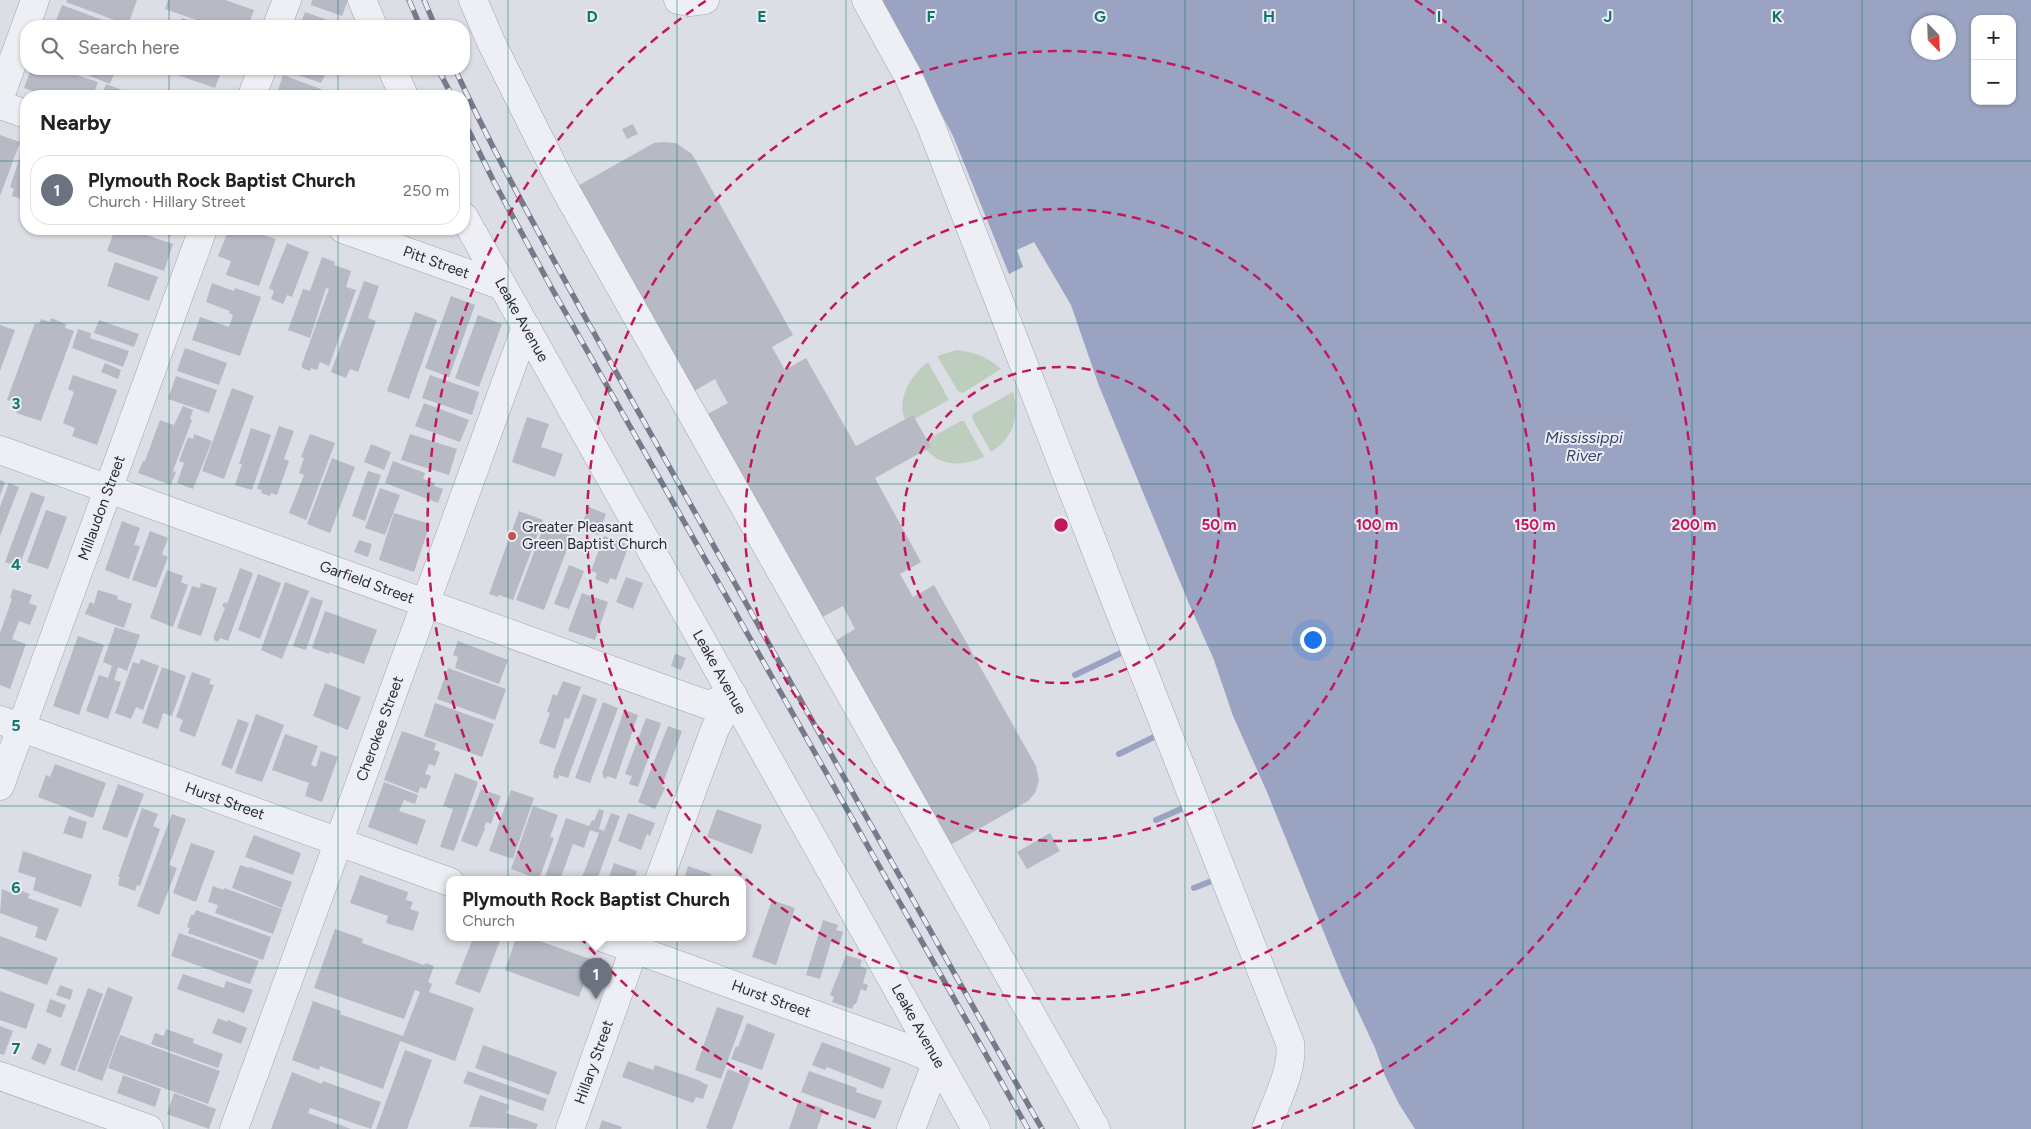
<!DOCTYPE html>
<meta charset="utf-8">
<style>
:root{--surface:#fff;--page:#f6f6f6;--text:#202124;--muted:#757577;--line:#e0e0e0;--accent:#1a73e8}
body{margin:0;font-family:Figtree,sans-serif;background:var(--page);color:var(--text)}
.controls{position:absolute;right:15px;top:15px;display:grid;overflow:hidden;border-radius:10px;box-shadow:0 1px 4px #0004}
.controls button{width:45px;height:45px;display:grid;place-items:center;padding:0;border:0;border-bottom:1px solid var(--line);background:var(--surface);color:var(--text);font:25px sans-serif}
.compass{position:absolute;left:1911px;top:15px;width:45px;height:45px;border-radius:50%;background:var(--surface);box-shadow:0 1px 4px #0004;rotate:157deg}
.you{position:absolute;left:1312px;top:639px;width:18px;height:18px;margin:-12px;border:4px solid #fff;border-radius:50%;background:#1a73e8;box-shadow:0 0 0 8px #1a73e833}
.badge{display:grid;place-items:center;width:32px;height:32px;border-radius:50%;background:var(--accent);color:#fff;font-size:16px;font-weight:700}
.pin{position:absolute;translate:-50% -41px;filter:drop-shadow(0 1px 2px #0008)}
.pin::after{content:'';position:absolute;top:26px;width:18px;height:15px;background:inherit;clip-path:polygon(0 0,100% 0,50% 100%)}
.popup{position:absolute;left:446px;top:876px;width:300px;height:65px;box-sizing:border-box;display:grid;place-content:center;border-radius:10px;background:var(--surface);filter:drop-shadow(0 1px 4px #0005);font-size:16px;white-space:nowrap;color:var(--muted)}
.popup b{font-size:19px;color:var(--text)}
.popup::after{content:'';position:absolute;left:50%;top:100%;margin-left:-10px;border:10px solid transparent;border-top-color:var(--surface)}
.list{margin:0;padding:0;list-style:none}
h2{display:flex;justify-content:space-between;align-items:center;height:65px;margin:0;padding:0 20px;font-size:21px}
h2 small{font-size:16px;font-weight:400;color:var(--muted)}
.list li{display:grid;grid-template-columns:32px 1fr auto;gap:15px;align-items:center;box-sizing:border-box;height:70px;margin:0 10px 10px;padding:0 10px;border:1px solid var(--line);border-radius:20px}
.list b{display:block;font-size:19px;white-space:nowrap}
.list p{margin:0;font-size:16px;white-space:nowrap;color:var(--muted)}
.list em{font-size:16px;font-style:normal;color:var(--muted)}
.icon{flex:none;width:28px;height:28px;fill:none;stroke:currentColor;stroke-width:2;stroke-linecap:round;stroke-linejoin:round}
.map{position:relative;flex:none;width:2031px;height:1129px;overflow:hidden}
.search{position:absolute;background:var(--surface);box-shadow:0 1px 4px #0004;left:20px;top:20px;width:450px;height:55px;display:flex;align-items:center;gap:12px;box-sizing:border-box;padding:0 18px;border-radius:20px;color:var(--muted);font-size:19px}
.panel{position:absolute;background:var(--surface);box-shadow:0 1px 4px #0004;left:20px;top:90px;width:450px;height:145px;border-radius:20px}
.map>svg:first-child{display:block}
.green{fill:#becebe}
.water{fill:#9aa4c2;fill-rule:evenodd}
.pier{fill:#dcdee5}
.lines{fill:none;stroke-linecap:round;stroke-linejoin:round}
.stream{stroke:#9aa4c2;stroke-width:6}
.building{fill:#b7b9c4}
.minor-casing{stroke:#a2a4ae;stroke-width:29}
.minor{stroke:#eeeff4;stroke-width:28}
.rail-casing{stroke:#777a8c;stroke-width:5.5}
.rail{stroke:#ebedf3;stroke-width:4;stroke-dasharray:11;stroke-linecap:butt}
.grid{fill:none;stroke:#0f766e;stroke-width:1;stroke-opacity:0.55}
.ring{fill:none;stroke:#c2185b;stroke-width:2.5;stroke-dasharray:9 6}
.poi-dot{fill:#bf564c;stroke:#ebedf3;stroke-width:2}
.labels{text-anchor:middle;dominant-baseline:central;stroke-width:4;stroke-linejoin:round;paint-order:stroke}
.street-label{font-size:15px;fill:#282a39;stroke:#ebedf3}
.poi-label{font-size:15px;fill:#282a39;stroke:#ebedf3;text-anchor:start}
.water-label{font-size:16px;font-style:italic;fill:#364169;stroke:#ebedf3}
.grid-label{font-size:16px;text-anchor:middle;font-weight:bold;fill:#0f766e;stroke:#ebedf3;stroke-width:4;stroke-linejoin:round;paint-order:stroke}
.centre{fill:#c2185b;stroke:#ebedf3;stroke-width:2.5}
.ring-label{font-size:15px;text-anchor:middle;font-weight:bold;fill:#c2185b;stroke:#ebedf3;stroke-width:4;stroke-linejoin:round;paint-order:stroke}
</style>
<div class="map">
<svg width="2031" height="1129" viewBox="0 0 2031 1129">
<rect width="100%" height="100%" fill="#dcdee5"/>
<g class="green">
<path d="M957 350C977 353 986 356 1001 369L963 393 958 391 937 356Z"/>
<path d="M928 362 949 400 907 423C894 403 910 375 928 362Z"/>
<path d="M1013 392C1020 416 1013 439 991 452L972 418 973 414Z"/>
<path d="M961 421H964L984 457C960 468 936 466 921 443Z"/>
</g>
<path class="water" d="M882 0H2031V1129H1388L1032 263 1009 274 953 136ZM1975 19H2012V101H1975ZM1918 22H1948V52H1918Z"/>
<path class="pier" d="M1034 242 1071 305 1099 386 1190 606 1214 660 1233 716 1267 792 1342 977 1375 1048 1385 1076 1399 1104 1415 1129H1386L1339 1038 1227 765 1186 659 1127 513 1065 348 1031 266 1012 275 1011 273 1023 267 1017 250Z"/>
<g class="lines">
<g class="stream">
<path d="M1075 675 1121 653"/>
<path d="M1119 754 1154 737"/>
<path d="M1156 820 1181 809"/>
<path d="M1194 888 1209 882"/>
</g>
</g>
<g class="building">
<path d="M67 0H137L128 25 66 2Z"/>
<path d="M168 0H225L254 10 248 26H214L165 9Z"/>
<path d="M312 0H348L342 16 311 5Z"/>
<path d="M62 5 119 26H54Z"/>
<path d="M305 12 344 26H300Z"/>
<path d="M182 18 204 26H175L176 21 180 23Z"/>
<path d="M31 69H59L98 82 93 96H46L24 88Z"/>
<path d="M72 69H116L110 84Z"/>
<path d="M160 69H205L220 75 215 88Z"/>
<path d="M281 69H328L321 83Z"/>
<path d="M283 75 334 94 333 96H276Z"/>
<path d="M106 84 122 90 120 96H102Z"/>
<path d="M344 90 359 96H342Z"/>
<path d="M633 124 638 134 627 139 622 129Z"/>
<path d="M0 135 20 142 0 196Z"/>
<path d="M662 142 676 143 692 154 793 335 772 347 785 370 806 358 856 446 913 415 931 447 875 478 921 562 900 574 913 597 934 585 1036 766 1039 781 1035 793 1028 801 945 848 830 644 855 629 843 606 817 620 702 417 728 403 721 391 715 379 689 394 574 188 654 143Z"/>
<path d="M24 145H26L25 200 12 196 14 189 10 187Z"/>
<path d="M115 229H128L173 244 164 271 107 251Z"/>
<path d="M150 229H173L170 236Z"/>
<path d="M229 229H250V231L276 239 259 286 226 275 231 261 218 256Z"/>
<path d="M287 243 309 252 292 297 287 295 283 304 271 299 274 291 269 288Z"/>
<path d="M322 257 335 262 334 265 351 271 346 287 356 290 329 366 320 362 317 370 311 368 310 371 302 368V364L329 289 326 288 310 338 288 330 303 289 310 291Z"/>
<path d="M115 262 158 277 149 301 107 286Z"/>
<path d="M364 281 379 286 368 318 376 321 358 372 350 369 346 378 331 372Z"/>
<path d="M212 283 234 291 235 288 261 297 240 356 192 340 200 317 229 327 233 315 229 313 230 311 206 302Z"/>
<path d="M451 296 475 305 449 377 425 368Z"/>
<path d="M415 312 437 320 409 399 387 391Z"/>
<path d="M478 315 502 324 479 387 455 378Z"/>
<path d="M51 318 66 324 65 328 74 331 41 421 16 413 19 404 7 400 35 323 39 324 41 319 50 322Z"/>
<path d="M99 320 139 334 134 347 94 333Z"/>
<path d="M0 325 15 330 0 371Z"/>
<path d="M78 329 91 333 90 338 129 351 123 367 72 348Z"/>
<path d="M185 348 227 363 219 385 177 371Z"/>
<path d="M105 363 121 370 118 379 101 372Z"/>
<path d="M73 375 117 390 97 445 72 436 75 428 63 423 74 392 68 389Z"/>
<path d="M430 375 479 392 472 415 422 398Z"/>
<path d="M176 376 217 390 209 413 168 399Z"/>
<path d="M232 388 254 396 224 479 202 471Z"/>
<path d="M424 403 469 420 460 442 415 426Z"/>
<path d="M183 406 193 410 190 419 192 420 173 471 176 472 171 485 138 473 143 461H145L160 420 174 425Z"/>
<path d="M527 417 549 424 541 447 563 454 555 477 512 462Z"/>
<path d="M279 426 294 431 284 459 289 461 277 495 271 493 270 496 261 493 262 490 257 489Z"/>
<path d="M251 428 271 435 252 490 235 485 242 464H239Z"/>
<path d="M194 434 212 441 193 489 177 483 184 463 179 461 188 437 193 439Z"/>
<path d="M310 434 335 443 306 520 289 513 304 475 299 473 304 458 301 457Z"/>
<path d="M410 434 457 449 449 475 401 460Z"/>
<path d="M371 444 391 452 384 470 364 462Z"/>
<path d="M332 458 355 467 330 533 307 524Z"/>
<path d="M393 461 425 473 423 479 435 483 434 486 443 489 438 503 385 483Z"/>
<path d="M368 471 381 475 365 521 352 516Z"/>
<path d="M0 480 5 482 0 496Z"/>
<path d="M9 483 19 487 0 536V507Z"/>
<path d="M380 488 400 495 385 535 365 528Z"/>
<path d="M31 492 45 497 19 567 5 562Z"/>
<path d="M589 507 606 514 598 535 580 528Z"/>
<path d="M46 510 67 517 48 569 27 562Z"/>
<path d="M519 511 543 520 513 600 499 595 498 597 489 594Z"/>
<path d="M394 513 430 524 414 572 379 560Z"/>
<path d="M122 521 140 528 134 545 140 546 129 579 105 570Z"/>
<path d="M544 526 572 536 544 610 516 600Z"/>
<path d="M150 531 168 538 162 554 168 557 156 588 132 580Z"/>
<path d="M604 536 629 545 616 580 610 578 608 584 595 579 597 573 591 571Z"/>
<path d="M359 540 372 544 368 557 354 552Z"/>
<path d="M569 565 584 571 569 609 554 604Z"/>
<path d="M240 568 253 573 228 641 220 638 218 642 214 640V636L225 608 222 606 224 602 227 604Z"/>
<path d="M167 570 183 576 181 582 188 585 173 627 150 618Z"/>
<path d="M258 574 281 583 260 639 238 630Z"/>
<path d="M626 577 643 583 633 609 616 602Z"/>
<path d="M285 582 309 591 282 659 261 650Z"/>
<path d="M201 583 217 588 201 636 177 628 192 586 200 588Z"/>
<path d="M13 589 32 595 29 603 37 606 30 625 19 621 12 639 26 644 10 689 0 685V633L12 599 10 598Z"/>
<path d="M98 590 118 596 117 599 132 604 124 628 85 614 90 602 94 604Z"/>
<path d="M582 593 608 602 595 640 568 631Z"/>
<path d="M311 597 323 601 306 650 293 646Z"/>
<path d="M325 611 377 630 364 664 330 652 329 654 312 648Z"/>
<path d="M115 627 140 635 127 671 118 667 114 680 121 682 108 719 86 711 99 675 108 678 112 666 103 662Z"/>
<path d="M78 636 104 645 79 715 53 706Z"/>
<path d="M458 641 508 660 499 684 455 668 458 657 453 655Z"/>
<path d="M675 654 686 658 681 670 671 666Z"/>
<path d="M141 659 159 666 143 710 136 707 131 719 115 713 133 662 139 664Z"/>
<path d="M162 667 186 676 172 716 163 713 158 729 142 723Z"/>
<path d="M448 668 506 689 495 720 437 699Z"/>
<path d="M192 672 211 679 209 684 214 685 195 737 179 731 183 720 176 717Z"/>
<path d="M563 681 581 687 569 719 565 718 555 749 539 743 550 713 547 712 553 694 557 696Z"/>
<path d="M325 683 361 697 348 730 313 716Z"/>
<path d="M583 694 597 699 568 778 559 775 558 779 553 777 554 773H553Z"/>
<path d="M603 702 618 708 590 783 575 778Z"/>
<path d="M435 703 494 724 482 757 424 736Z"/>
<path d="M624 710 638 715 616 779 607 776 606 779 603 777V774H602Z"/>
<path d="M256 714 284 725 262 782 235 773Z"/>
<path d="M646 718 661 723 638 787 629 784 632 776 625 774Z"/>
<path d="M238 719 249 723 232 769 221 765Z"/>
<path d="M668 726 682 731 662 786 665 788 655 809 638 802Z"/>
<path d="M402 731 436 743 434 750 440 752 435 766 429 764 425 774 431 776 426 789 420 787 418 793 384 780Z"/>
<path d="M285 734 318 746 311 765 316 767 321 751 338 757 322 802 305 796 309 783 272 770Z"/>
<path d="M55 764 106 783 93 818 38 797 46 775 50 777Z"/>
<path d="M455 773 478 782 454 851 440 847 453 809 443 806Z"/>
<path d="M384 782 418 795 415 804 404 800 399 811 426 820 417 845 368 827Z"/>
<path d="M118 784 144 794 127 838 102 829Z"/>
<path d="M481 789 501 796 491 824 486 822 484 828 485 829 477 847 461 841Z"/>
<path d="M511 790 534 798 513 859 489 851Z"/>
<path d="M533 806 558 815 550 837 554 838 539 879 511 869Z"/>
<path d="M142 808 158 814 153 826 160 829 140 886 137 885 135 891 118 885 120 877H118Z"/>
<path d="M599 809 604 811 599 829 604 831 611 813 620 816 597 880H581L599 833 590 830 584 848 573 844 560 880H544L566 818 589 826 592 820 594 821Z"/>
<path d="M717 809 762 825 752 854 707 837Z"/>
<path d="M628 813 655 823 650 836 647 834 641 850 618 841Z"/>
<path d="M172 814 186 819 169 865 177 868 159 915 137 906Z"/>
<path d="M69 816 87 822 82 839 63 833Z"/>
<path d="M1050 833 1060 851 1027 869 1017 852Z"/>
<path d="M254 835 301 853 293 875 245 857Z"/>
<path d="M191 843 215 851 196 902 173 893Z"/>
<path d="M23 851 92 875 81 907 33 890 36 878 18 872Z"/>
<path d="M614 863 637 871 634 880H608Z"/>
<path d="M240 865 249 868 250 867 292 882 282 908 232 888Z"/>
<path d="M688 866 711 874 709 880H684Z"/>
<path d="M360 875 408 892 406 900 413 902 410 909 419 912 413 931 386 923 388 916 350 903Z"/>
<path d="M213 886 223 890 224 888 282 909 273 934 215 913 218 905 208 902Z"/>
<path d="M14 888 30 894 28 898 59 909 46 941 35 937 38 927 0 913 2 889 12 893Z"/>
<path d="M772 900 795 908 776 965 752 957Z"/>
<path d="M196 910 271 937 263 960 188 933 190 928 187 927 191 915H194Z"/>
<path d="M823 920 838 925 836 930 843 932 839 945 831 942 820 979 806 975Z"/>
<path d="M335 929 363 939 362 943 424 965 426 963 434 966 428 982 432 984 429 992 474 1008 455 1061 400 1041 383 1089 320 1066 319 1070 292 1060 313 1001 341 1011 340 1014 403 1036 420 992 415 990 404 1019 314 988Z"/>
<path d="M179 933 259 961 250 984 171 956Z"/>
<path d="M0 936 58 958 47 985 0 968Z"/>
<path d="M473 938H501L480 993 455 984Z"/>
<path d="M516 938H531L593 960 589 972 598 975 594 986 584 983 579 997 505 970Z"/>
<path d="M846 955 862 960 860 966 867 969 863 983 868 985 866 991 861 989 856 1004H854L852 1009 832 1002 834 997 830 995Z"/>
<path d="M183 974 224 988 226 981 253 990 244 1013 177 989Z"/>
<path d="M60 985 73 990 70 1000 56 995Z"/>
<path d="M108 987 133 997 102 1081 77 1071Z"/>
<path d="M88 988 103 994 75 1071 60 1065Z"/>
<path d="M0 991 35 1004 26 1029 0 1020Z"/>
<path d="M50 999 66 1005 61 1018 46 1012Z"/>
<path d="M717 1007 744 1016 721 1079 695 1070Z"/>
<path d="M218 1018 227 1022 228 1020 247 1028 241 1044 212 1033Z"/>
<path d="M747 1023 775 1034 762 1070 731 1059 736 1046 738 1047Z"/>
<path d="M0 1026 13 1031 4 1055 0 1054Z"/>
<path d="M166 1029 194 1039 193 1043 223 1054 218 1068 151 1044 155 1033 164 1036Z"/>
<path d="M120 1035 220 1071 208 1104 108 1068Z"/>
<path d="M822 1042 891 1068 883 1089 827 1067 825 1070 812 1065Z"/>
<path d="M38 1043 52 1049 45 1065 31 1059Z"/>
<path d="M483 1045 557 1072 549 1095 475 1068Z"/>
<path d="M405 1050 432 1060 407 1129H376Z"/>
<path d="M628 1061 653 1070 655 1065 701 1081V1082L708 1085 703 1099 696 1097 693 1103 622 1077Z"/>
<path d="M728 1069 751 1078 732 1129H709L706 1128Z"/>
<path d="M468 1071 547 1099 543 1111 463 1083Z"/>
<path d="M809 1071 857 1088 856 1092 882 1101 875 1119 801 1092Z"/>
<path d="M292 1072 322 1084 323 1081 381 1102 371 1129 310 1108 308 1113 351 1129H271Z"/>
<path d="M123 1075 161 1089 155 1107 117 1093Z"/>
<path d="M174 1093 216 1109 209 1129 167 1114Z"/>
<path d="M480 1095 509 1105 506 1113 538 1124 536 1129 469 1127Z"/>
<path d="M799 1100 824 1109 817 1129H789Z"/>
<path d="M602 1120 622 1127 621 1129H599Z"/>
</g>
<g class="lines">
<g class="minor-casing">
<g id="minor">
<path d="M362 0 373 26"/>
<path d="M473 0 491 42 561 182 1096 1129"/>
<path d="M678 0 689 2 705 0"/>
<path d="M866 0 909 78 931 126 1121 615 1290 1043C1294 1070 1275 1103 1266 1129"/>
<path d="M277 26 287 0"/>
<path d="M392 69 404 96"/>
<path d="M252 96 262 69"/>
<path d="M0 97 35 0"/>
<path d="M0 105 26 114"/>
<path id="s1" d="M464 217 976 1129"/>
<path id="s2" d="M343 229 500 285"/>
<path id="s3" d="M0 450 708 705 733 695"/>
<path id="s4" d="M0 720 450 882"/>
<path id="s5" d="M0 786 203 229"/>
<path d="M659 880 715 729 733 695"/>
<path id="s6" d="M604 938 907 1048 937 1061"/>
<path d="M0 1076 149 1129"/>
<path id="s7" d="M234 1129 526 327"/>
<path id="s8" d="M570 1129 638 938"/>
<path d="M911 1129 937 1061"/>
</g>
</g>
<use href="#minor" class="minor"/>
<g class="rail-casing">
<g id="rail">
<path d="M409 0 420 26"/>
<path d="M424 0 435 26"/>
<path d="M438 69 452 96"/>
<path d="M455 69C494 154 540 235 585 317L1042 1129"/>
<path d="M464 121 494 182 551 287 1028 1129"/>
</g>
</g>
<use href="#rail" class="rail"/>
</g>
<path class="grid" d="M169 0V26M338 0V26M508 0V1129M677 0V1129M846 0V1129M1016 0V1129M1185 0V1129M1354 0V1129M1523 0V1129M1692 0V1129M1862 0V1129M169 69V96M338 69V96M0 161H26M464 161H2031M169 229V1129M338 229V1129M0 323H2031M0 484H2031M0 645H2031M0 806H2031M0 968H2031"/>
<g class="ring">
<circle cx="1061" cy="525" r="158"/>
<circle cx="1061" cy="525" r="316"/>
<circle cx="1061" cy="525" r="474"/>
<path d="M871 1129A633 633 0 0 1 707 0M1415 0A633 633 0 0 1 1251 1129"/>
</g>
<circle class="poi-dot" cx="512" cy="536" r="5"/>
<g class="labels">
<g class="street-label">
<text stroke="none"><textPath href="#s2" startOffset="99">Pitt Street</textPath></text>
<text stroke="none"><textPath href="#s1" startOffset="118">Leake Avenue</textPath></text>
<text stroke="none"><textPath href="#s5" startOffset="296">Millaudon Street</textPath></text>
<text stroke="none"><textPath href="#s3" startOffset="390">Garfield Street</textPath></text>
<text stroke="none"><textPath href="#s1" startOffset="522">Leake Avenue</textPath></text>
<text stroke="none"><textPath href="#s7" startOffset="426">Cherokee Street</textPath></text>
<text stroke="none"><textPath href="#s4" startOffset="239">Hurst Street</textPath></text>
<text stroke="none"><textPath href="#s6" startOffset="178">Hurst Street</textPath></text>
<text stroke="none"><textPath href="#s1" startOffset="928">Leake Avenue</textPath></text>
<text stroke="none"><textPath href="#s8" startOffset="71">Hillary Street</textPath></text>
</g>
<g class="poi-label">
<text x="522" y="527">Greater Pleasant<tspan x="522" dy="17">Green Baptist Church</tspan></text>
</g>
<g class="water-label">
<text x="1584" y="437">Mississippi<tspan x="1584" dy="18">River</tspan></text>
</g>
</g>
<g class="grid-label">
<text x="592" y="22">D</text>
<text x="762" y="22">E</text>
<text x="931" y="22">F</text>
<text x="1100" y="22">G</text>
<text x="1269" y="22">H</text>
<text x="1439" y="22">I</text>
<text x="1608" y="22">J</text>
<text x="1777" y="22">K</text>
<text x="16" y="409">3</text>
<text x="16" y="570">4</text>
<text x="16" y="731">5</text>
<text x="16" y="893">6</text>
<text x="16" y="1054">7</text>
</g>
<circle cx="1061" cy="525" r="8" class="centre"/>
<g class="ring-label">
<text x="1219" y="530">50 m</text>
<text x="1377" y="530">100 m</text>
<text x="1535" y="530">150 m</text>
<text x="1694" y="530">200 m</text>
</g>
</svg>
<div class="controls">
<button>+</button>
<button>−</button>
</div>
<svg class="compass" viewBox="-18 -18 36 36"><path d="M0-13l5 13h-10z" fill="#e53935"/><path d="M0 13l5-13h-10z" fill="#757577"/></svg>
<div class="you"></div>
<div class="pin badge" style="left:596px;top:999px;background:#6b7280">1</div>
<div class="popup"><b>Plymouth Rock Baptist Church</b>Church</div>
<div class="search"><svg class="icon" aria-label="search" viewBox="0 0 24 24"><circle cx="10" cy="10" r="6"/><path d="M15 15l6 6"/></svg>Search here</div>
<section class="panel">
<h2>Nearby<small></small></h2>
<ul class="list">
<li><span class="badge" style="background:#6b7280">1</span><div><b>Plymouth Rock Baptist Church</b><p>Church · Hillary Street</p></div><em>250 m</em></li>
</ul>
</section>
</div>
